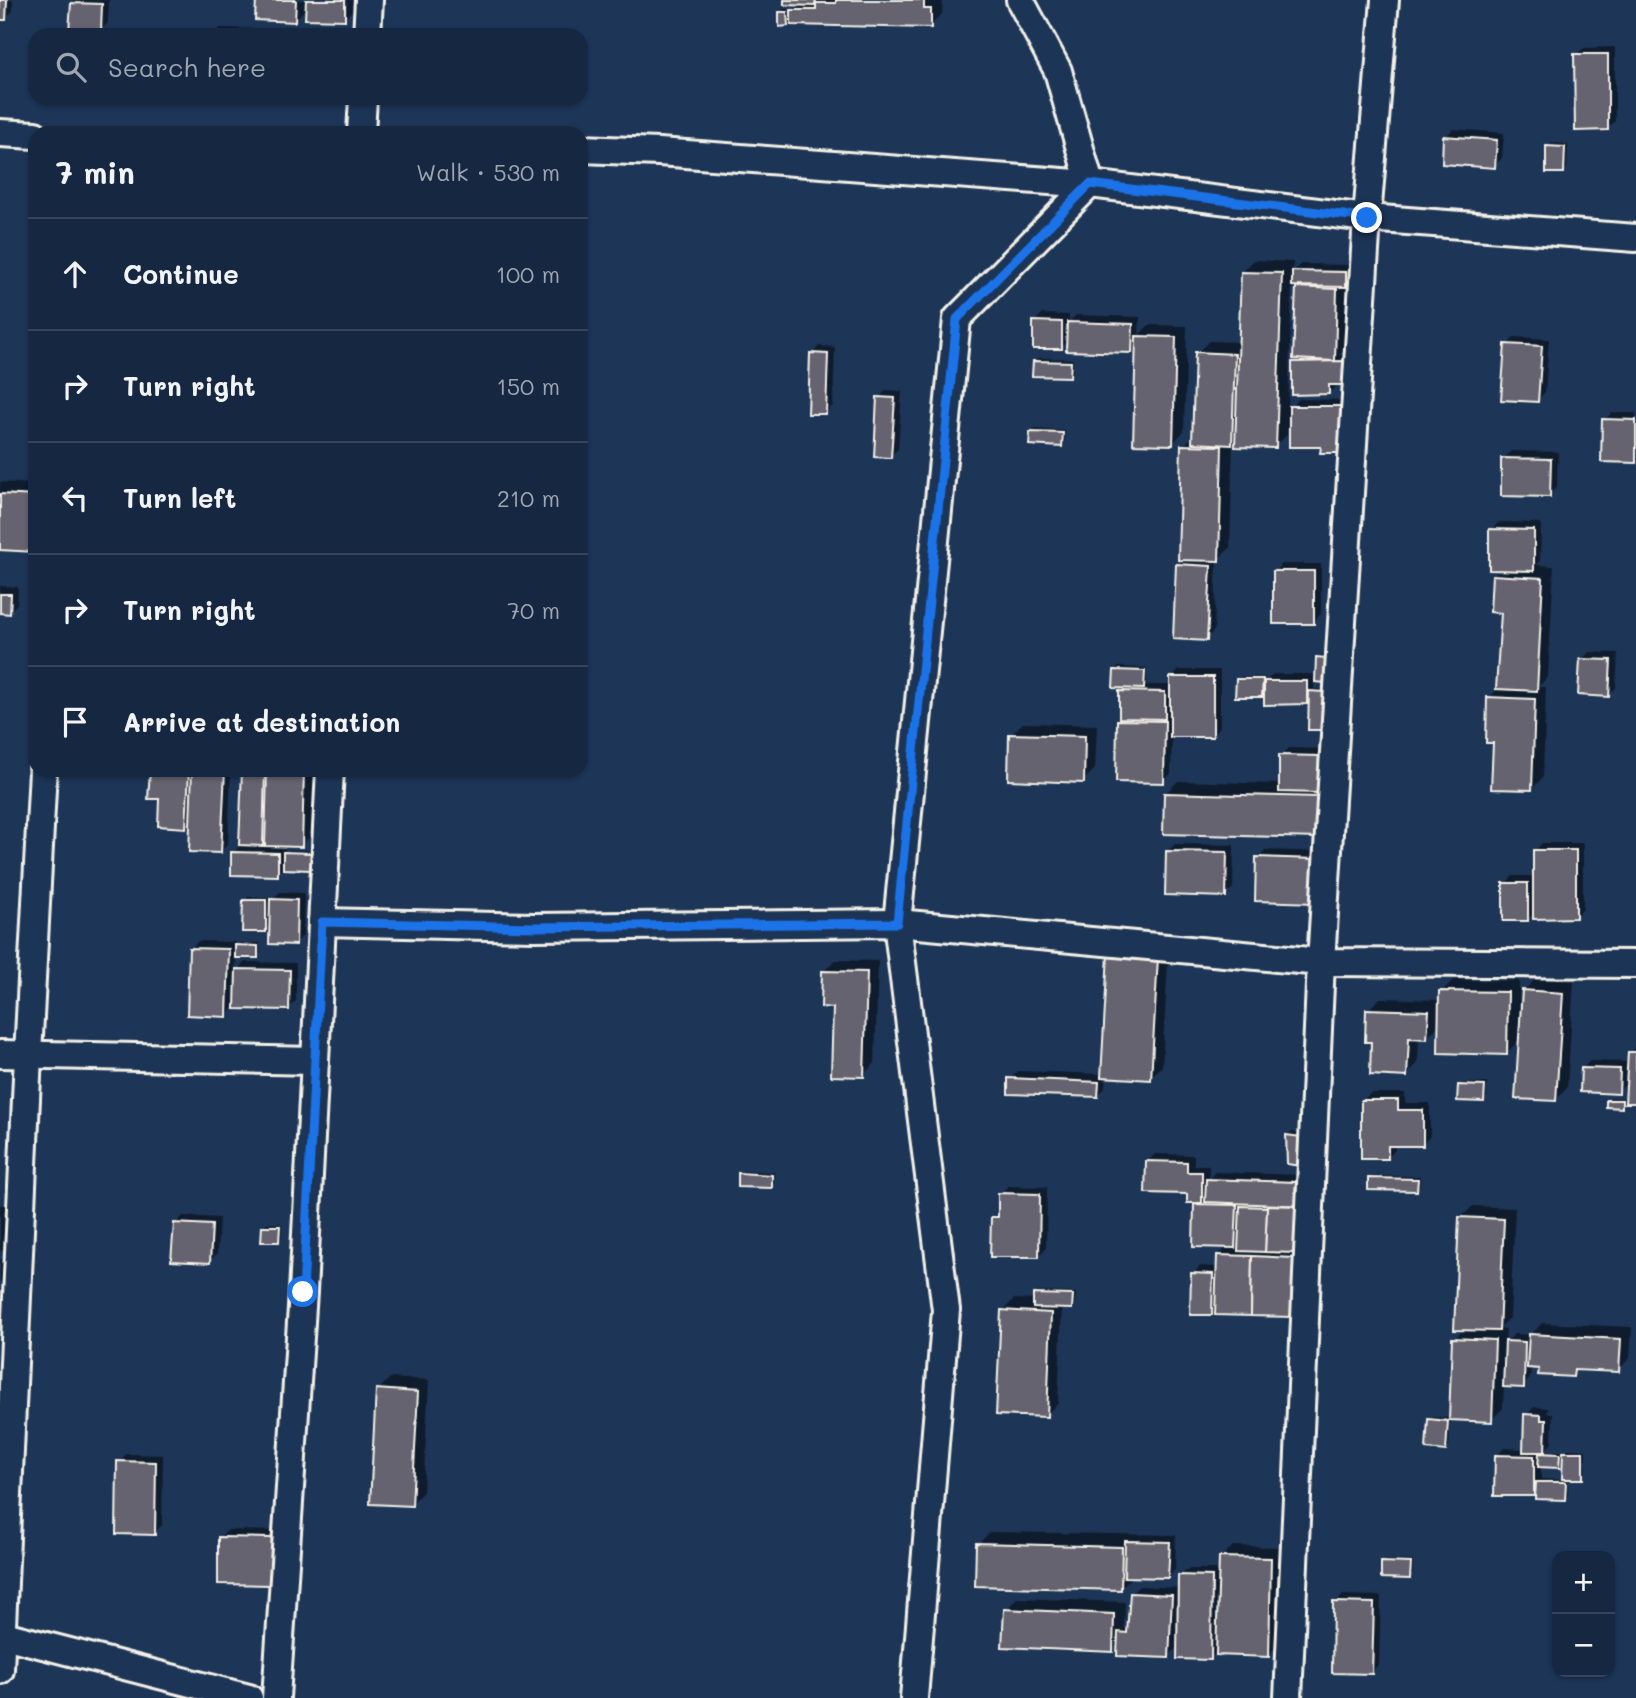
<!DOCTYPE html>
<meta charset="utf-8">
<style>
:root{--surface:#162841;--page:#1f3048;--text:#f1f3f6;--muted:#9ea6b1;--line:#35445a}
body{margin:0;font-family:Mali,sans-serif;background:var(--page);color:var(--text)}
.controls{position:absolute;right:21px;bottom:21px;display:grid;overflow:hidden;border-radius:14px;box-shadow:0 2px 5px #0004}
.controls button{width:63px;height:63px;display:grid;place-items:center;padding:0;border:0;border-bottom:2px solid var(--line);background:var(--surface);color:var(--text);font:35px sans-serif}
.stop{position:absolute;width:21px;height:21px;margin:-16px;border:5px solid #1a73e8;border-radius:50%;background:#fff}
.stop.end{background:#1a73e8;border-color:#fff;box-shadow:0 2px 7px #0008}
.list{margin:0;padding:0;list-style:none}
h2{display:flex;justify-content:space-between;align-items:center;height:91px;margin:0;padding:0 28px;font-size:30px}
h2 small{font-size:23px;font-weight:400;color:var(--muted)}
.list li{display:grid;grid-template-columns:46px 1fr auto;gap:21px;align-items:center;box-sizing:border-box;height:112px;padding:0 28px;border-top:2px solid var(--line)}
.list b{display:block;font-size:26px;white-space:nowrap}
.list em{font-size:23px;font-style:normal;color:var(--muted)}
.icon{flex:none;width:38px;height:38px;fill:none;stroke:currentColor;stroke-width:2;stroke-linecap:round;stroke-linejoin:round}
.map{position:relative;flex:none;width:1636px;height:1698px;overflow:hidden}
.search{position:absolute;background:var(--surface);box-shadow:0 2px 5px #0004;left:28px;top:28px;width:560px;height:77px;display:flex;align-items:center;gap:18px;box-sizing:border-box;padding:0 24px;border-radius:21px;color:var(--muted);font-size:26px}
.panel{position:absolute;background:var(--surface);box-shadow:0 2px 5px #0004;left:28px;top:126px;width:560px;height:651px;border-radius:21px}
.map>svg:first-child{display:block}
.shadow{fill:#0007;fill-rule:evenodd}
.building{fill:#666470;stroke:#f4f1e8;stroke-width:2}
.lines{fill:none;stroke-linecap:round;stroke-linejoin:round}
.minor-casing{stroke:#f4f1e8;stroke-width:32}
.minor{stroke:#1d3557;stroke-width:26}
.route{stroke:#1a73e8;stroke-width:9}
</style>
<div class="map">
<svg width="1636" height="1698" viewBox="0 0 1636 1698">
<rect width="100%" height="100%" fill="#1d3557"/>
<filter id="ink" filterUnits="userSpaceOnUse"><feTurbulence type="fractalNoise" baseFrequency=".0143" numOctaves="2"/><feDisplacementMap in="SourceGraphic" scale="14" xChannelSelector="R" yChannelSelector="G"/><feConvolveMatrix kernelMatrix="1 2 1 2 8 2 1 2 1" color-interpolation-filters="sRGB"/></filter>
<g filter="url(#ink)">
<g class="shadow">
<path d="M0 0H13V11L5 18H0Z"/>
<path d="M76 0H109L108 23 100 30 73 3Z"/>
<path d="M258 0H344L343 13H347V0H352V11L344 18 307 7 295 20Z"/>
<path d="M786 0H943L942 14 930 26 793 18 787 25 781 13 784 9H790V13L800 4Z"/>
<path d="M220 28 260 29 259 35H213Z"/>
<path d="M1615 47V121L1607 129 1576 55 1584 48Z"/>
<path d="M1453 129 1504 133 1502 158 1494 166 1445 137Z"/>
<path d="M1551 143 1568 144 1567 168 1564 172 1548 147Z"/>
<path d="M1254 260 1293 262 1292 273 1301 264 1353 265V278L1348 282 1346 347 1339 355 1350 354V376L1328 393 1294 363 1299 358 1297 288 1300 285H1292L1288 410 1299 399 1347 400V444L1322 446 1291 415H1288L1287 435 1275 446 1237 437 1233 441 1230 548 1217 560 1214 631 1206 639 1178 565 1185 559 1183 446 1194 435 1197 353 1209 341 1240 342 1242 272Z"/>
<path d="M1042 314 1069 315V322L1076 315 1140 317 1139 335 1149 325 1187 326 1184 431 1173 443 1137 345 1131 351 1068 340 1061 347 1034 322Z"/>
<path d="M1514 337 1549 339 1545 392 1538 400 1507 345Z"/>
<path d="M819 346 835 347 833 405 826 413 812 354Z"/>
<path d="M1038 358 1073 359V372L1070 375 1035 362Z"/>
<path d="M886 390 902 391 898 449 890 456 879 398Z"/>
<path d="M1612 413H1636V461L1604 420Z"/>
<path d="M1035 429 1065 431V442L1062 445 1032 432Z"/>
<path d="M1511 451 1558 452 1557 487 1550 495 1503 459Z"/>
<path d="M0 482 35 484V550L0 548Z"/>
<path d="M1499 522 1541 523 1540 561 1536 565 1554 566 1548 677 1538 687H1546L1543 777 1532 789 1495 741 1489 698 1498 689 1502 611 1494 575 1501 569 1491 530Z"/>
<path d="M1282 564H1321V614L1313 622 1275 572Z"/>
<path d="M0 586 18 587 17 604 9 612H0Z"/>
<path d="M1590 652 1618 653 1616 688 1608 695 1582 659Z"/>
<path d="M1321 655H1329L1325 681H1314V689H1326L1325 725 1310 698 1306 703 1266 691 1262 696 1237 680 1241 677H1265V682L1273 674H1317V658Z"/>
<path d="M1119 667 1147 668V685H1172V678L1179 670H1220V727L1212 735H1172L1171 774 1163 781 1119 721 1121 692 1126 687 1115 670Z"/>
<path d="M1023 723 1097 725 1095 769 1083 781 1011 734Z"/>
<path d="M1289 748 1327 749 1330 824 1166 793 1178 781 1280 784 1281 756Z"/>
<path d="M152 770 231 772 228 844 221 851 192 819 185 826 161 798Z"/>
<path d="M244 770H314L313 834 301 845H285V853L289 850H314V865L310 868H283L277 874 233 853 241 845Z"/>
<path d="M1542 843H1583V909L1575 917 1535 912 1528 919 1505 884 1513 876H1535V851Z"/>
<path d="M1175 844 1234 845 1233 888 1225 895 1167 852Z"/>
<path d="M1265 850 1324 852 1323 893 1258 857Z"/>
<path d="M280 892 304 893 303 936 295 943 271 924 265 930 245 901 248 897 269 898V903Z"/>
<path d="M198 941 236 942V947L240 943H260V953L257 956H236L235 972 245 962 296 963V1001L288 1008 234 1007 227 1015 191 949Z"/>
<path d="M1169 945 1162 1066 1150 1078 1106 1075 1105 1088 1098 1095 1010 1079 1018 1071 1103 1074 1110 954Z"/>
<path d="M835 960 878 961 875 1063 863 1075 835 1006 823 972Z"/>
<path d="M1535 979 1574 981 1567 1088 1555 1100 1521 1039 1506 1053 1440 1024 1427 1037H1419L1418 1063 1407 1075 1373 1041 1368 1010 1380 998 1441 1000V992L1453 980 1519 981V1023H1522L1524 991Z"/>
<path d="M1636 1046V1102L1624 1101 1621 1106 1608 1101 1611 1098H1627L1628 1082 1618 1092 1582 1069 1590 1061 1629 1062 1630 1053Z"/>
<path d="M1463 1083H1487V1097L1483 1101 1459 1086Z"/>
<path d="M1371 1093H1405V1103H1430V1136L1423 1144H1395V1150L1387 1158 1363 1100Z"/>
<path d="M1291 1132 1304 1134 1300 1164 1288 1136Z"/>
<path d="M1155 1154 1194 1155V1165H1209V1179L1215 1172 1303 1175 1299 1308 1291 1315 1217 1308 1212 1313 1193 1274 1200 1266 1218 1267V1256L1228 1246 1194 1245 1196 1201 1189 1192 1147 1162ZM1240 1241V1249H1232Z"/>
<path d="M743 1171 774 1172V1183L771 1186 740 1174Z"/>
<path d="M1373 1176H1420V1186L1417 1190 1370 1179Z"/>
<path d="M1008 1186 1047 1187 1046 1248 1038 1256 992 1218 1000 1210V1194Z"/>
<path d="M0 1205H6L7 1245 0 1252Z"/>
<path d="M1473 1206 1515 1208 1510 1318 1499 1328 1506 1329 1505 1344 1514 1334 1531 1335 1542 1323 1632 1327 1630 1358 1618 1370 1580 1368 1572 1376 1541 1367H1531L1530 1378 1523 1386 1504 1385 1503 1408 1491 1420 1450 1419 1449 1446 1446 1449 1430 1420 1433 1417 1451 1418 1454 1339 1465 1328 1461 1217Z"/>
<path d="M183 1216 219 1218 217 1254 209 1261 175 1224Z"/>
<path d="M267 1223 282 1224V1237L279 1241 263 1226Z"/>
<path d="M0 1259H3L2 1281 0 1283Z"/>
<path d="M1038 1292 1076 1293 1075 1304 1072 1308 1062 1307 1058 1403 1046 1415 1003 1311 1014 1299 1035 1300V1295Z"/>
<path d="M390 1378 429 1380 423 1492 411 1504 378 1390Z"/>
<path d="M1534 1407 1548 1408 1547 1413H1553L1552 1443 1544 1451H1563L1562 1455 1568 1449 1586 1450 1585 1474 1582 1477H1568V1495L1565 1498 1537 1490 1533 1494 1497 1456 1504 1448 1525 1449 1526 1415ZM1564 1460V1480L1541 1479V1465L1559 1466Z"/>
<path d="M126 1454 163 1455 162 1525 154 1533 119 1462Z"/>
<path d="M228 1530 278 1531V1575L220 1537Z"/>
<path d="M990 1532 1176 1535 1175 1569 1168 1577 1133 1576 1120 1588 978 1544Z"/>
<path d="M1233 1546 1282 1547 1280 1643 1268 1655 1218 1650 1210 1658 1179 1646 1168 1656 1119 1643 1112 1650 1006 1610 1017 1598 1125 1602 1124 1628 1129 1626 1131 1594 1139 1586 1180 1588V1576L1188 1569H1220L1221 1557Z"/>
<path d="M1386 1560 1413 1561V1574L1409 1577 1383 1563Z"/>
<path d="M1343 1595 1381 1596 1379 1664 1371 1672 1335 1603Z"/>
</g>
<g class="building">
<path d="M0 0H7L6 20H0Z"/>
<path d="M256 0H296L295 22 255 20Z"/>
<path d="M306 0H345V20L305 19Z"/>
<path d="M784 0H816L815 6 784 5Z"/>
<path d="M836 0H924V9H931V28L791 25V10H816V3H836Z"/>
<path d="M71 3 102 4 101 32 69 31Z"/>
<path d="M779 12H787L788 26 779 27Z"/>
<path d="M1574 54H1608V130L1575 131Z"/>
<path d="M1443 136 1497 140 1495 168 1442 164Z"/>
<path d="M1546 146 1565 147 1564 173H1546Z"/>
<path d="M1292 271 1346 272V287L1292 286Z"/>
<path d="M1241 272 1282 273 1276 448 1235 447Z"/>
<path d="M1296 287 1337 289 1335 361 1293 359Z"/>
<path d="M1033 321 1062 322V349H1033Z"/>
<path d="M1067 322 1133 324 1132 353 1066 351Z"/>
<path d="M1136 336 1176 337 1173 445 1133 444Z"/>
<path d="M1505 344 1542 346 1538 402 1501 400Z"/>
<path d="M1195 352 1235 354 1232 445 1192 443Z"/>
<path d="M810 353 828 354 826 414H808Z"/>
<path d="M1033 361 1071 362 1070 377 1032 376Z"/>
<path d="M1343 361V385H1329V394L1292 395V362Z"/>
<path d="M877 397 895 398 891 458 874 457Z"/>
<path d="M1289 406H1340V453H1320L1321 447H1289Z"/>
<path d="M1602 419 1636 420V463L1601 462Z"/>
<path d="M1030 432 1063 433 1062 447 1029 445Z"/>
<path d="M1181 445 1222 446 1219 561 1178 560Z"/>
<path d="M1501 458 1551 459 1550 497 1501 496Z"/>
<path d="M0 494 35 496V552L0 550Z"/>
<path d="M1489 529 1534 530V571L1489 570Z"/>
<path d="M1176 564 1211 566 1207 641 1173 639Z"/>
<rect x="1273" y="571" width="41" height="53"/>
<path d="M1492 575 1543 578 1537 691 1496 689 1501 613 1490 612Z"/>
<path d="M0 594H11L10 614 0 613Z"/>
<path d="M1316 657 1327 658 1326 683 1315 682Z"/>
<path d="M1580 659 1611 660 1609 697 1578 695Z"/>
<path d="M1114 670 1145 671 1144 689 1113 688Z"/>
<rect x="1170" y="677" width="43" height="60"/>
<path d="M1236 679H1263L1262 697H1235Z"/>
<path d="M1264 681H1307V704L1264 705Z"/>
<path d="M1119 691 1165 692V719L1119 718Z"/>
<path d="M1309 691 1324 692 1323 730H1308Z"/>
<path d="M1487 697 1535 699 1532 790 1491 789 1493 743H1486Z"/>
<path d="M1117 720 1165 721 1164 783 1116 782Z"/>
<path d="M1009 734 1085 736 1084 783 1008 780Z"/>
<path d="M1279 755 1320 756V793L1279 792Z"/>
<rect x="128" y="770" width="18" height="4"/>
<path d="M150 770H189L186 828 158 826 159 799H148Z"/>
<path d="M192 770H225L221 853 189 852Z"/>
<path d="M242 770H265L263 846 239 845Z"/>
<path d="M267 770H304L302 847 265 846Z"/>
<path d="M1164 793 1320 797 1319 838 1163 834Z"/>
<path d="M1533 850H1576V918L1533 919Z"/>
<path d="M1166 851 1227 852 1226 897 1165 895Z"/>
<path d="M231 852 278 853V876L231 875Z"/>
<path d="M283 852 311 853V870L283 869Z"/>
<path d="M1256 857 1317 859 1316 903 1255 901Z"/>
<rect x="1503" y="883" width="25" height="38"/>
<path d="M270 899 297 900 296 945 269 944Z"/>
<path d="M243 900H266V932H242Z"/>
<path d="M235 945 258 946V958H235Z"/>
<path d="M189 948 229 949 227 1017 187 1015Z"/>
<path d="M1108 954 1158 957 1151 1080 1101 1077Z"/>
<path d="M236 969 290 970 289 1010 235 1009Z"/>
<path d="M822 971 867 972 864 1077 831 1076 833 1008 821 1007Z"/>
<path d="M1522 990 1563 993 1556 1101 1515 1099Z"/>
<path d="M1439 991 1508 992 1507 1055 1438 1053Z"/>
<path d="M1366 1009 1429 1011 1427 1039 1409 1038 1407 1077 1370 1075 1371 1042H1365Z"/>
<path d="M1628 1052H1636V1103H1625Z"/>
<path d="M1581 1068 1620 1069 1619 1094 1580 1092Z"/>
<path d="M1008 1078 1099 1082 1098 1097 1008 1094Z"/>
<path d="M1458 1085 1485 1086 1484 1102 1457 1101Z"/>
<path d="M1361 1100H1398V1110H1423V1146H1388V1159H1361Z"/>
<path d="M1606 1100H1622V1108L1606 1107Z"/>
<path d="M1286 1135 1302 1137 1300 1166 1287 1164Z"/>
<path d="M1146 1161 1187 1162V1172H1202V1203H1187V1194L1145 1193Z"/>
<path d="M738 1173 772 1175V1188L738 1187Z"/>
<path d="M1368 1178 1418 1179 1417 1191 1368 1190Z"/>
<path d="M1206 1179 1296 1182 1295 1193 1309 1194V1206L1205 1202Z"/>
<path d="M998 1193 1040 1194 1039 1257H990L991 1217H998Z"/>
<path d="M1194 1204 1237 1205 1235 1248 1193 1247Z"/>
<path d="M1267 1205 1297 1206 1295 1253 1265 1252Z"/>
<path d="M1240 1206 1267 1207 1265 1252 1238 1251Z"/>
<path d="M1459 1217 1504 1219 1499 1331 1454 1330Z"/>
<path d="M174 1223 212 1225 210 1263 171 1261Z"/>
<path d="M262 1226H280L279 1242H261Z"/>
<path d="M1217 1255 1252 1256 1251 1316 1215 1315Z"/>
<path d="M1252 1256 1294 1258 1292 1317 1251 1316Z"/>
<path d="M1191 1273 1213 1274 1212 1315H1190Z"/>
<path d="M1033 1294 1073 1295 1072 1309 1033 1308Z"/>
<path d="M1001 1310 1051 1313 1047 1417 996 1415Z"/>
<path d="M1529 1334 1621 1339 1619 1372 1574 1370 1573 1377 1538 1375 1539 1369 1527 1368Z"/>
<path d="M1452 1338 1495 1340 1492 1422 1449 1420Z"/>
<path d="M1505 1341 1525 1342 1524 1388 1503 1387Z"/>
<path d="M376 1389 418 1392 412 1506 370 1504Z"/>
<path d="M1524 1414 1541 1415V1420H1546L1545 1452H1523Z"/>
<path d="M1428 1419 1448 1421 1446 1451 1426 1449Z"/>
<path d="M1563 1452H1583V1479H1562Z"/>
<path d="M1539 1453 1560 1454 1559 1468 1538 1467Z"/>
<path d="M1495 1455 1534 1456V1496H1494Z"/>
<path d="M117 1461 156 1462 155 1535 116 1534Z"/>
<path d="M1536 1482H1566L1565 1500 1535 1499Z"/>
<path d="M218 1537 272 1538 271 1585 218 1584Z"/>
<path d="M1125 1541 1170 1542 1168 1578 1124 1577Z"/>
<path d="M976 1543 1122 1547 1121 1590 975 1586Z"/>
<path d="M1219 1557 1271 1558 1269 1657 1216 1655Z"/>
<path d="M1381 1562 1411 1563 1410 1579 1381 1578Z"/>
<path d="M1178 1575 1212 1576 1211 1660 1177 1659Z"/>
<path d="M1130 1593 1172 1595 1169 1658 1117 1656 1118 1632 1127 1633Z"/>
<path d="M1333 1602 1374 1603 1372 1674 1332 1673Z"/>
<path d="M1004 1609 1114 1614 1113 1652 1002 1647Z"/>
</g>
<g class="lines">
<g class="minor-casing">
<g id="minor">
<path d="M367 35 369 0"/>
<path d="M0 133 35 135"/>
<path d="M361 133 363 98"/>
<path d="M581 149 659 152 1090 184 1367 218 1636 238"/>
<path d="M322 922 534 927 897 923 1321 962 1636 964"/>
<path d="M0 1054 315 1061"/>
<path d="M0 1634 249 1698"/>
<path d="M0 1670 28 1055 43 770"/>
<path d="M276 1698 303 1292 330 770"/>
<path d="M914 1698 946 1310 897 923 957 319 1090 184 1058 71 1020 0"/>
<path d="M1288 1698 1321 962 1367 218 1385 0"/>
</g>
</g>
<use href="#minor" class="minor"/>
</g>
</g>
<g class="lines" filter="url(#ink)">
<path class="route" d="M303 1292 322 922 534 927 897 923 957 319 1090 184 1367 218"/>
</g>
</svg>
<div class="controls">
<button>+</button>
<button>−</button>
</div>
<div class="stop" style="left:303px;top:1292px"></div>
<div class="stop end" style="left:1367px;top:218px"></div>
<div class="search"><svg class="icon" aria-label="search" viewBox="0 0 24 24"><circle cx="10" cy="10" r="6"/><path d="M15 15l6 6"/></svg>Search here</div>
<section class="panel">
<h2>7 min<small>Walk · 530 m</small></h2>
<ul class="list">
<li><svg class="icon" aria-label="ahead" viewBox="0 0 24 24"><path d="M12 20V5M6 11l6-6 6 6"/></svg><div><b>Continue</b></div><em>100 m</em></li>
<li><svg class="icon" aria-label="right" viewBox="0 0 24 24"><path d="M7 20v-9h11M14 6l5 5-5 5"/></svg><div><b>Turn right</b></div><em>150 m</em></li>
<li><svg class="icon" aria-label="left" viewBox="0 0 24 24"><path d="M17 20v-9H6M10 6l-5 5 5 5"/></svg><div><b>Turn left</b></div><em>210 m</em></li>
<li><svg class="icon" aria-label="right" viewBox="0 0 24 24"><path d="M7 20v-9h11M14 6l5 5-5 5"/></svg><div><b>Turn right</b></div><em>70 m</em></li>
<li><svg class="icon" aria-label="arrive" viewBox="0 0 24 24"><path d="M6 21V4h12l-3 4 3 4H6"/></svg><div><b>Arrive at destination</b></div></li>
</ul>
</section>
</div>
